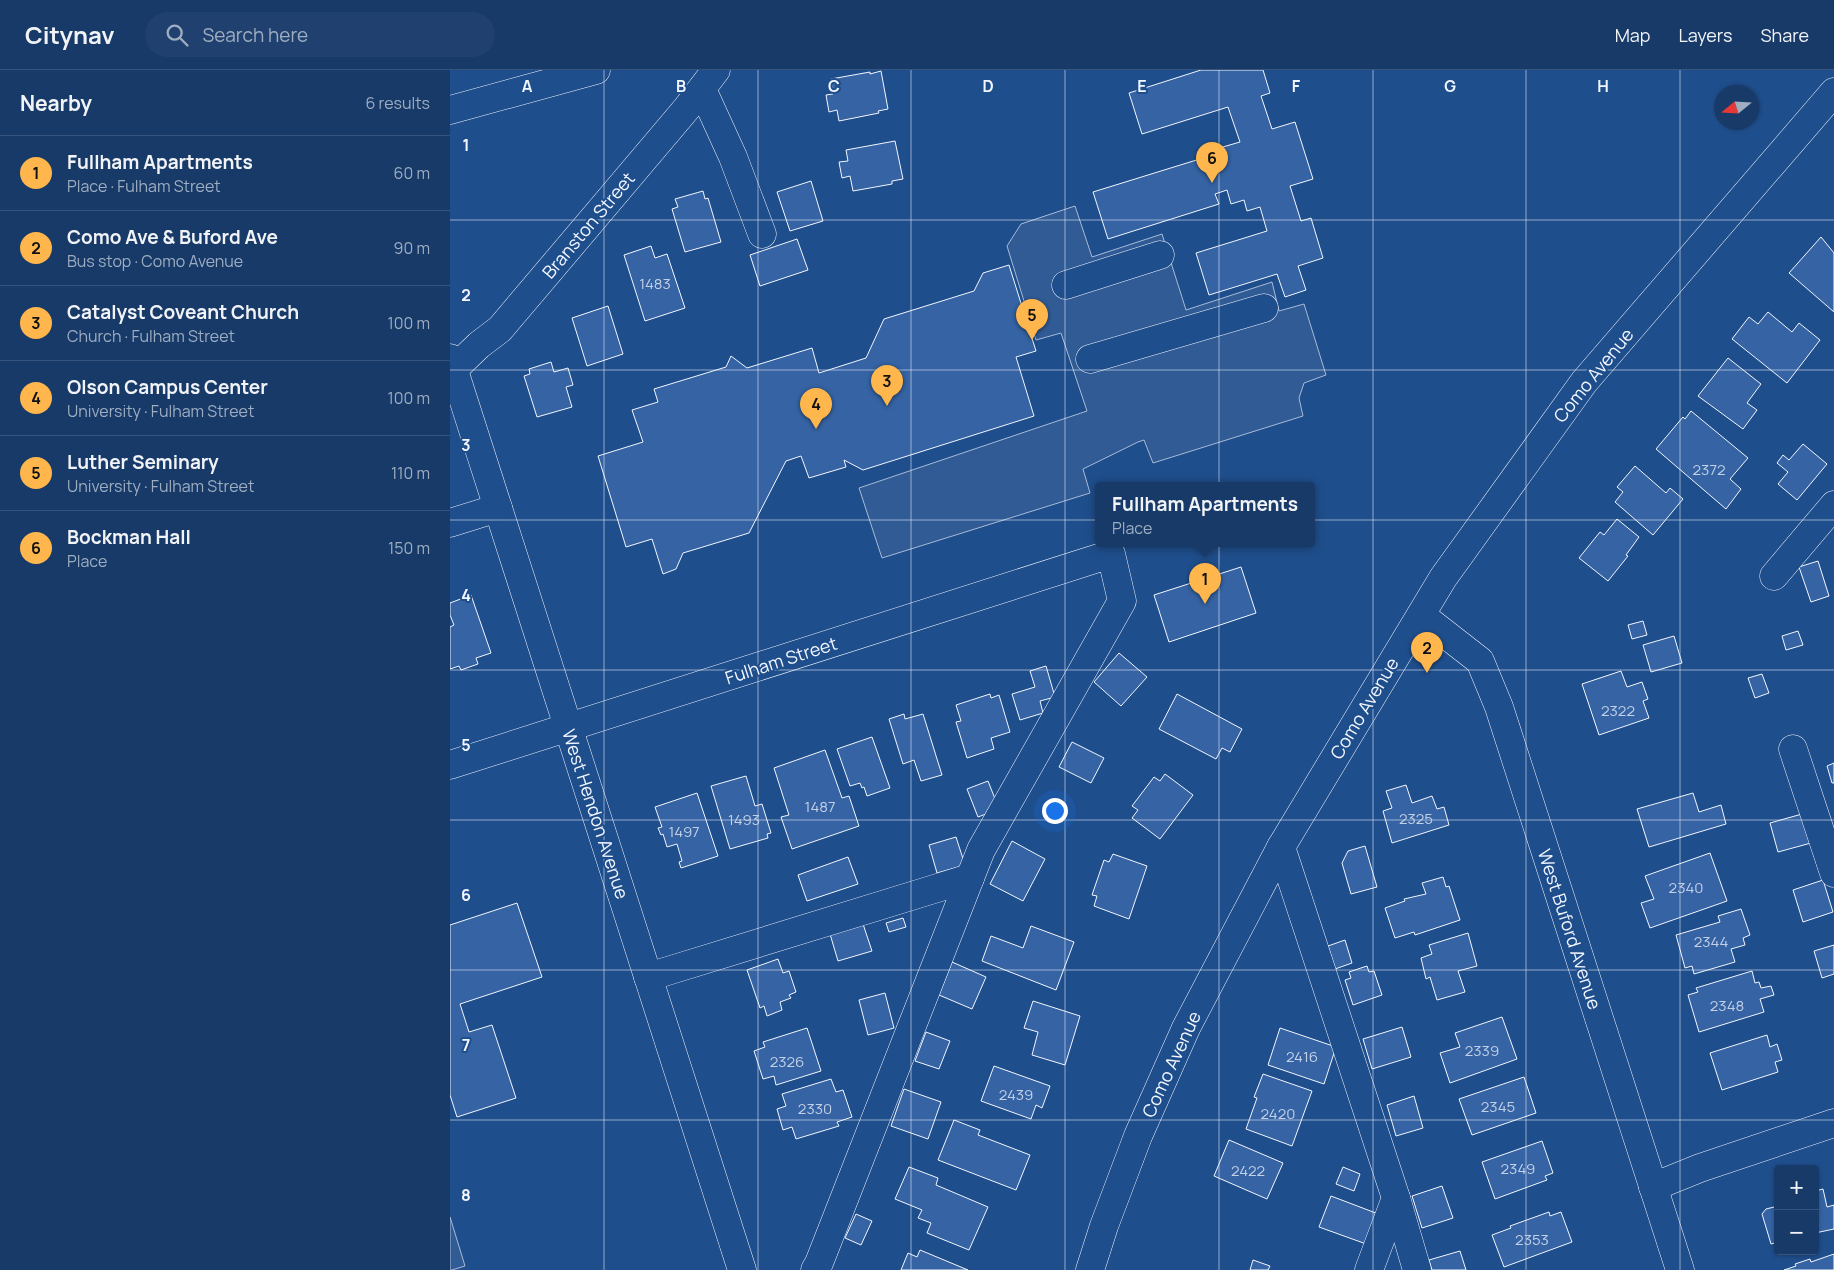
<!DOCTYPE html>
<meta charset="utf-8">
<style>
:root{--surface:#173a69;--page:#20416f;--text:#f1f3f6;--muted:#9eadc0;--line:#36547d;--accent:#ffb74d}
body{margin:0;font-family:Manrope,sans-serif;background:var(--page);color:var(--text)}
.controls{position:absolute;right:15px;bottom:15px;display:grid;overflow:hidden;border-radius:5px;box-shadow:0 1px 4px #0004}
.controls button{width:45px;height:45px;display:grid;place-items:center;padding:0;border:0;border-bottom:1px solid var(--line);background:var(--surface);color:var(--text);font:25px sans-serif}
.compass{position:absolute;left:1264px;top:15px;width:45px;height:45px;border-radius:50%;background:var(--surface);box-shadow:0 1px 4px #0004;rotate:252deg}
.you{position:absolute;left:604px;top:740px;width:18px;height:18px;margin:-12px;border:4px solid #fff;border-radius:50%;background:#1a73e8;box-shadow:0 0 0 8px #1a73e833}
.badge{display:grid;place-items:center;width:32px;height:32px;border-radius:50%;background:var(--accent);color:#111;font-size:16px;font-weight:700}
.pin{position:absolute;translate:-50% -41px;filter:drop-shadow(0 1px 2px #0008)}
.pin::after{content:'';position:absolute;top:26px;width:18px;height:15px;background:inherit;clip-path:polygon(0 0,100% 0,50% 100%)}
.popup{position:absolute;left:645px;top:412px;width:220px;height:65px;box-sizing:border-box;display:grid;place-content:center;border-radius:5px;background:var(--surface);filter:drop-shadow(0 1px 4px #0005);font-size:16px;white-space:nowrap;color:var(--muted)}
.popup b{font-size:19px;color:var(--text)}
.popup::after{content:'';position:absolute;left:50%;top:100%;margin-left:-10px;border:10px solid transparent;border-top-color:var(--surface)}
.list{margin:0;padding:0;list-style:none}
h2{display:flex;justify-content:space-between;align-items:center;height:65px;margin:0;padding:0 20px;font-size:21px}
h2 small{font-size:16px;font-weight:400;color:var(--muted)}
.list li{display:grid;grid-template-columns:32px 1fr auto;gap:15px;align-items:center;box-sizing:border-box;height:75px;padding:0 20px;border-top:1px solid var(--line)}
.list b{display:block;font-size:19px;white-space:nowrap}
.list p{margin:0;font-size:16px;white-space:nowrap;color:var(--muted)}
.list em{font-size:16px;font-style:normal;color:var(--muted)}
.icon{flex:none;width:28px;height:28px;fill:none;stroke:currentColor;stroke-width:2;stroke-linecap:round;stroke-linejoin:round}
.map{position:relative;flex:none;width:1384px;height:1200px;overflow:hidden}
header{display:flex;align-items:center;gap:30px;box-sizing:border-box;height:70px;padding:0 25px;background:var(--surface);border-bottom:1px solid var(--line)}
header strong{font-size:24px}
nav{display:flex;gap:28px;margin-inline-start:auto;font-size:18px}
.search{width:350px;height:45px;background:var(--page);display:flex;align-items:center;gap:12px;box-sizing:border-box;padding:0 18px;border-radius:28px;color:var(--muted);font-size:19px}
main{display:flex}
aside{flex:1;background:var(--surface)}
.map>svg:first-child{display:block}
.built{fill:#305b95;stroke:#a8bbd7}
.building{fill:#3563a3;stroke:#f2f6ff}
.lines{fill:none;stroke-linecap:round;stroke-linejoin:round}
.minor-casing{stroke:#f2f6ff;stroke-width:29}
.major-casing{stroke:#f2f6ff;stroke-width:29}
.minor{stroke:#1f4e8c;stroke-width:28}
.major{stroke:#1f4e8c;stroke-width:28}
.grid{fill:none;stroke:#f2f6ff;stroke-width:1;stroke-opacity:0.55}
.labels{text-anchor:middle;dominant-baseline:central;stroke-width:4;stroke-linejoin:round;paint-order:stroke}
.number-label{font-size:15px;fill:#c3d1e8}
.street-label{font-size:18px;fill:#f2f6ff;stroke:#1f4e8c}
.grid-label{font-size:16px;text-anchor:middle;font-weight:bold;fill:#f2f6ff;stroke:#1f4e8c;stroke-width:4;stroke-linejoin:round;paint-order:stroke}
</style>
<header>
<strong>Citynav</strong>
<div class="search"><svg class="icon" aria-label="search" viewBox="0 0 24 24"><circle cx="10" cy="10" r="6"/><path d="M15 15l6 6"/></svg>Search here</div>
<nav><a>Map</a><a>Layers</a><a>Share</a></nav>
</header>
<main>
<aside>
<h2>Nearby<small>6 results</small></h2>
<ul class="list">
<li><span class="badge">1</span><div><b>Fullham Apartments</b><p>Place · Fulham Street</p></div><em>60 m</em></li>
<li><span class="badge">2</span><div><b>Como Ave &amp; Buford Ave</b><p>Bus stop · Como Avenue</p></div><em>90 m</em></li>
<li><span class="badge">3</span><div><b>Catalyst Coveant Church</b><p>Church · Fulham Street</p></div><em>100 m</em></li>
<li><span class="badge">4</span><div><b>Olson Campus Center</b><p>University · Fulham Street</p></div><em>100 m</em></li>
<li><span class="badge">5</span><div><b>Luther Seminary</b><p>University · Fulham Street</p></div><em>110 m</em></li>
<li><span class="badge">6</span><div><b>Bockman Hall</b><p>Place</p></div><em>150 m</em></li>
</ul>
</aside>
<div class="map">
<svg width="1384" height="1200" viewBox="0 0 1384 1200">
<rect width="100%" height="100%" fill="#1f4e8c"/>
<g class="built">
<path d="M625 136 642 187 712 164 736 240 822 212 829 241 854 234 876 305 854 313 849 328 853 346 703 393 694 370 688 372 633 399 640 423 432 488 409 418 637 341 611 263 586 270 557 176 571 154Z"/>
<path d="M0 1147 15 1196 2 1200H0Z"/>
</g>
<g class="building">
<path d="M751 0H813L820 23 811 26 822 59 845 52 863 109 840 116 851 151 861 148 873 188 848 196 856 220 835 227 827 204 759 225 746 183 817 161 810 137 797 141 794 130 781 134 777 120 765 124 769 134 658 169 643 122 753 88 755 93 768 89 766 79 790 72 778 37 692 64 679 23Z"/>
<path d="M431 1 438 39 428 41 429 43 389 51 387 40 379 42 376 25 383 24 381 9 420 2V4Z"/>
<path d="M445 71 453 109 442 111V114L403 121 400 106 392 108 389 92 398 91 396 80Z"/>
<path d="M361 111 373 151 340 161 327 122Z"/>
<path d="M253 121 255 129 258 128 271 172 235 182 222 139 228 137 225 129Z"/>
<path d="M1371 167 1384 183V242L1339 203Z"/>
<path d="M347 169 358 200 310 216 300 185Z"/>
<path d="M201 176 205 188 217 184 235 238 195 251 174 185Z"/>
<path d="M559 195 586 281 566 287 584 346 413 400 394 390 396 397 359 408 351 386 336 391 299 463 233 483 226 499 213 504 202 469 176 477 148 386 193 372 182 340 208 332 204 319 276 297 281 286 297 298 362 278 369 303 416 288 434 249 524 221 533 203Z"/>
<path d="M158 236 173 284 137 296 122 248Z"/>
<path d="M1318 242 1342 262 1349 253 1370 270 1337 313 1282 269 1299 247 1308 254Z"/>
<path d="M1278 288 1311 314 1297 333 1307 340 1293 359 1248 326Z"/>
<path d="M101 292 104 302 118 298 123 315 116 317 122 337 87 347 74 306 80 304 79 299Z"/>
<path d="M1241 341 1298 388 1280 409 1291 419 1276 439 1206 379 1233 347 1235 349Z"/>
<path d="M1353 374 1377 394 1347 430 1328 414 1338 402 1327 393 1333 385 1339 390Z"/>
<path d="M1185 396 1216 423 1220 418 1233 429 1203 465 1165 432 1173 422 1167 417Z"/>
<path d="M1167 449 1189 467 1176 485 1178 486 1158 511 1129 488 1150 462 1154 465Z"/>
<path d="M1368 491 1379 526 1361 532 1349 497Z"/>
<path d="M791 497 806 543 719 572 704 525Z"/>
<path d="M21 525 41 583 26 588 28 594 11 600 9 596 0 599V557L4 555 0 545V533Z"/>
<path d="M1193 551 1197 565 1182 569 1178 555Z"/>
<path d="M1348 561 1353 575 1336 580 1332 566Z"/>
<path d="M1224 566 1232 593 1201 602 1193 575Z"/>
<path d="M669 583 697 607 671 636 644 612Z"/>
<path d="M596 596 605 627 590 631 593 643 570 650 562 624 585 617 580 601Z"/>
<path d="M1171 601 1177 617 1192 612 1198 629 1193 631 1199 648 1149 665 1132 614Z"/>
<path d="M1312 604 1319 623 1305 628 1298 608Z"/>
<path d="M540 624 541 628 549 625 560 662 541 668 544 679 517 688 506 652 511 651 506 635Z"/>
<path d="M727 624 792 659 780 682 772 678 766 689 709 659Z"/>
<path d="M454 644 455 649 473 644 492 705 471 711 464 690 453 694 439 649Z"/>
<path d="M422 667 440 718 417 726 414 717 412 718 410 713 400 716 387 679Z"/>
<path d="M622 672 654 688 641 713 609 697Z"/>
<path d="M375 680 392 728 399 726 409 756 342 779 331 747 339 745 324 698Z"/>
<path d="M1384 693V713H1382L1377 696Z"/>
<path d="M715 704 743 725 710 769 682 748 688 740 682 736 704 707 710 711Z"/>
<path d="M296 706 305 736 312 734 321 763 317 764 318 768 280 779 261 716Z"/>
<path d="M538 711 549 739 528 747 517 719Z"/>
<path d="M956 715 962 733 982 726 987 739 994 737 999 755 942 773 933 741 942 738 936 721Z"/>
<path d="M247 723 268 786 231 798 229 792 232 791 227 774 217 777 213 764 211 765 208 758 212 757 205 737Z"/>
<path d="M1243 723 1249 742 1271 735 1276 754 1199 777 1187 739Z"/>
<path d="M1352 744 1361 773 1328 782 1320 753Z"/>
<path d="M506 767 515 795 487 803 479 775Z"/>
<path d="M562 771 595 789 573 831 540 814Z"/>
<path d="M915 776 927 817 901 824 892 793 898 781Z"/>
<path d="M1260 783 1277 831 1200 858 1191 833 1204 829 1195 806Z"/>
<path d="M663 784 697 796 679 849 644 836 647 826 642 825 654 790 659 792Z"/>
<path d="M398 787 408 814 357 831 348 805Z"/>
<path d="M993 807 996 817 999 816 1010 850 965 865 964 862 945 868 935 838 955 831 954 829 976 824 972 813Z"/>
<path d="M1373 810 1383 842 1353 852 1343 820Z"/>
<path d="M67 833 92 907 10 934 19 962 42 955 66 1028 7 1047 0 1025V855Z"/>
<path d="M1291 839 1300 865 1293 868 1295 875 1281 879 1285 892 1244 904 1242 896 1235 898 1226 865 1270 852 1268 846Z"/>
<path d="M453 848 456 857 439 862 436 853Z"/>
<path d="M413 854 422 881 388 891 380 864Z"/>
<path d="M581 856 624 872 606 920 532 891 541 866 573 878Z"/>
<path d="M1018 863 1027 896 1008 901 1015 922 987 930 980 907 976 909 971 888 982 884 979 875Z"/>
<path d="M895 870 902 893 885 899 878 876Z"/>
<path d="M1384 875V904L1372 908 1364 881Z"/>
<path d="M328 889 333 903 339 901 346 922 339 925 341 928 330 932 332 940 317 946 314 936 310 938 297 900Z"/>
<path d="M502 892 536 907 522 939 489 925Z"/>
<path d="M917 896 919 902 924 901 932 925 903 935 895 910 901 908 899 902Z"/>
<path d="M1302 901 1305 913 1309 912 1311 918 1321 916 1324 925 1310 929 1314 942 1249 962 1238 925 1248 922 1246 918Z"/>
<path d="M435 923 444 958 418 965 409 930Z"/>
<path d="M583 931 630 946 615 995 582 985 588 962 574 958Z"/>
<path d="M1052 947 1067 989 1000 1013 990 983 1010 977 1005 963Z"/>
<path d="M952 957 961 987 922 999 913 969Z"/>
<path d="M357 958 371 1001 326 1015 324 1006 313 1009 304 981 315 977 313 972Z"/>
<path d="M830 958 886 977 874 1014 818 995Z"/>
<path d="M476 962 500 971 489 999 465 991Z"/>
<path d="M1317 965 1320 977 1327 974 1332 990 1325 992 1328 1002 1272 1020 1260 983Z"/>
<path d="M544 996 600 1016 592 1038 586 1035 581 1049 531 1031Z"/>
<path d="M813 1004 862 1021 842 1076 796 1059 807 1028 804 1027Z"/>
<path d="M1074 1007 1086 1043 1022 1065 1009 1029Z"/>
<path d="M381 1009 386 1022 393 1020 402 1047 387 1052 389 1056 346 1069 342 1057 333 1060 327 1039 336 1036 332 1024Z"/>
<path d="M454 1019 491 1032 478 1069 441 1056Z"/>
<path d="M964 1026 973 1058 946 1066 937 1035Z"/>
<path d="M504 1050 530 1060 528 1065 580 1085 566 1120 488 1090Z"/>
<path d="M779 1070 833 1093 817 1129 764 1106Z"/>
<path d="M1092 1071 1103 1103 1095 1106 1097 1110 1045 1129 1032 1092Z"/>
<path d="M459 1097 488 1108 486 1115 538 1137 519 1180 477 1163 481 1153 468 1148 472 1140 445 1129Z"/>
<path d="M893 1097 910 1104 904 1121 886 1114Z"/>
<path d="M992 1116 1003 1148 972 1158 962 1126Z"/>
<path d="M1373 1119 1377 1137 1384 1135V1159L1365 1163V1121Z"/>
<path d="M881 1126 931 1145 919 1175 869 1157Z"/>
<path d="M1328 1136V1172L1321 1174 1312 1144 1316 1139Z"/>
<path d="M1099 1142 1100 1146 1111 1142 1122 1172 1054 1197 1042 1165 1061 1158 1060 1156Z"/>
<path d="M406 1144 422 1151 411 1175 395 1168Z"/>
<path d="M470 1180 518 1200H451L458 1183 467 1187Z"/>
<path d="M1010 1181 1016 1200H982L979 1190Z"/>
<path d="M1384 1184V1200H1334L1346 1196 1345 1194 1360 1189 1361 1192Z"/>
<path d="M803 1190 820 1196 818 1200H800Z"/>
</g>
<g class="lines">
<g class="minor-casing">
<g id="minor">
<path d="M252 19 283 87 312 164"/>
<path d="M0 40 146 0"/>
<path d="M616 215 710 185"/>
<path d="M0 288 292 1200"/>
<path d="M640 289 814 238"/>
<path d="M0 299H4L29 275 50 259 237 38 266 0"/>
<path d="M0 453 48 438"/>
<path d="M1324 506 1384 435"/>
<path d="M971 545 1030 591 1049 637 1230 1200"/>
<path d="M1343 679 1384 803"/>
<path d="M0 695 661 484 672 531 531 780 369 1193 365 1200"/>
<path d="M831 777 946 1128 967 1200"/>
<path d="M198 907 520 808"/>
<path d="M1203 1117 1250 1098 1384 1053"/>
<path d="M919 1200 946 1128"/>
</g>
</g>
<g class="major-casing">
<path id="major" d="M640 1200 654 1156 688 1066 736 958 831 777 993 508 1134 312 1384 22"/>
</g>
<use href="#minor" class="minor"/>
<use href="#major" class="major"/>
</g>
<path class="grid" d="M154 0V1200M308 0V1200M461 0V1200M615 0V1200M769 0V1200M923 0V1200M1076 0V1200M1230 0V1200M0 150H1384M0 300H1384M0 450H1384M0 600H1384M0 750H1384M0 900H1384M0 1050H1384"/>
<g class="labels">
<g class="number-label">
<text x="205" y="213">1483</text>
<text x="1259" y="399">2372</text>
<text x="1168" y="640">2322</text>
<text x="370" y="736">1487</text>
<text x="966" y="748">2325</text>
<text x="294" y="749">1493</text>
<text x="234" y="761">1497</text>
<text x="1236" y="817">2340</text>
<text x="1261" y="871">2344</text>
<text x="1277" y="935">2348</text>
<text x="1032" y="980">2339</text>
<text x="852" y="986">2416</text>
<text x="337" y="991">2326</text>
<text x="566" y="1024">2439</text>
<text x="1048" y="1036">2345</text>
<text x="365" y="1038">2330</text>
<text x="828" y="1043">2420</text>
<text x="1068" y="1098">2349</text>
<text x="798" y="1100">2422</text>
<text x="1082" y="1169">2353</text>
</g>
<g class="street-label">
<text transform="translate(138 155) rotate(-50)">Branston Street</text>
<text transform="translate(1143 305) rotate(-51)">Como Avenue</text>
<text transform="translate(331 590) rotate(-18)">Fulham Street</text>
<text transform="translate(914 638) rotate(-59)">Como Avenue</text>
<text transform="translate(146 744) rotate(72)">West Hendon Avenue</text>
<text transform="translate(1120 859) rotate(72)">West Buford Avenue</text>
<text transform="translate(721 994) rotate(-65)">Como Avenue</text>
</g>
</g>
<g class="grid-label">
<text x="77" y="22">A</text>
<text x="231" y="22">B</text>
<text x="384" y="22">C</text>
<text x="538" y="22">D</text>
<text x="692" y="22">E</text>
<text x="846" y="22">F</text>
<text x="1000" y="22">G</text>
<text x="1153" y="22">H</text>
<text x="16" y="81">1</text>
<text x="16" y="231">2</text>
<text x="16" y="381">3</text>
<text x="16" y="531">4</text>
<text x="16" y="681">5</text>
<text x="16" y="831">6</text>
<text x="16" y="981">7</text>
<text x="16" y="1131">8</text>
</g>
</svg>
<div class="controls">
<button>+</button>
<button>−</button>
</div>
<svg class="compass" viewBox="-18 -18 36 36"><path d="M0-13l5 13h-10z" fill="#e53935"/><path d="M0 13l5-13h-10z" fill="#9eadc0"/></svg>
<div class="you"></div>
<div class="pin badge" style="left:755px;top:534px">1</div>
<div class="popup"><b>Fullham Apartments</b>Place</div>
<div class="pin badge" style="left:977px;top:603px">2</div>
<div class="pin badge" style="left:437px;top:336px">3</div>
<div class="pin badge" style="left:366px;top:359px">4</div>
<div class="pin badge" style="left:582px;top:270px">5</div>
<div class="pin badge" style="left:762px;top:113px">6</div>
</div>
</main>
